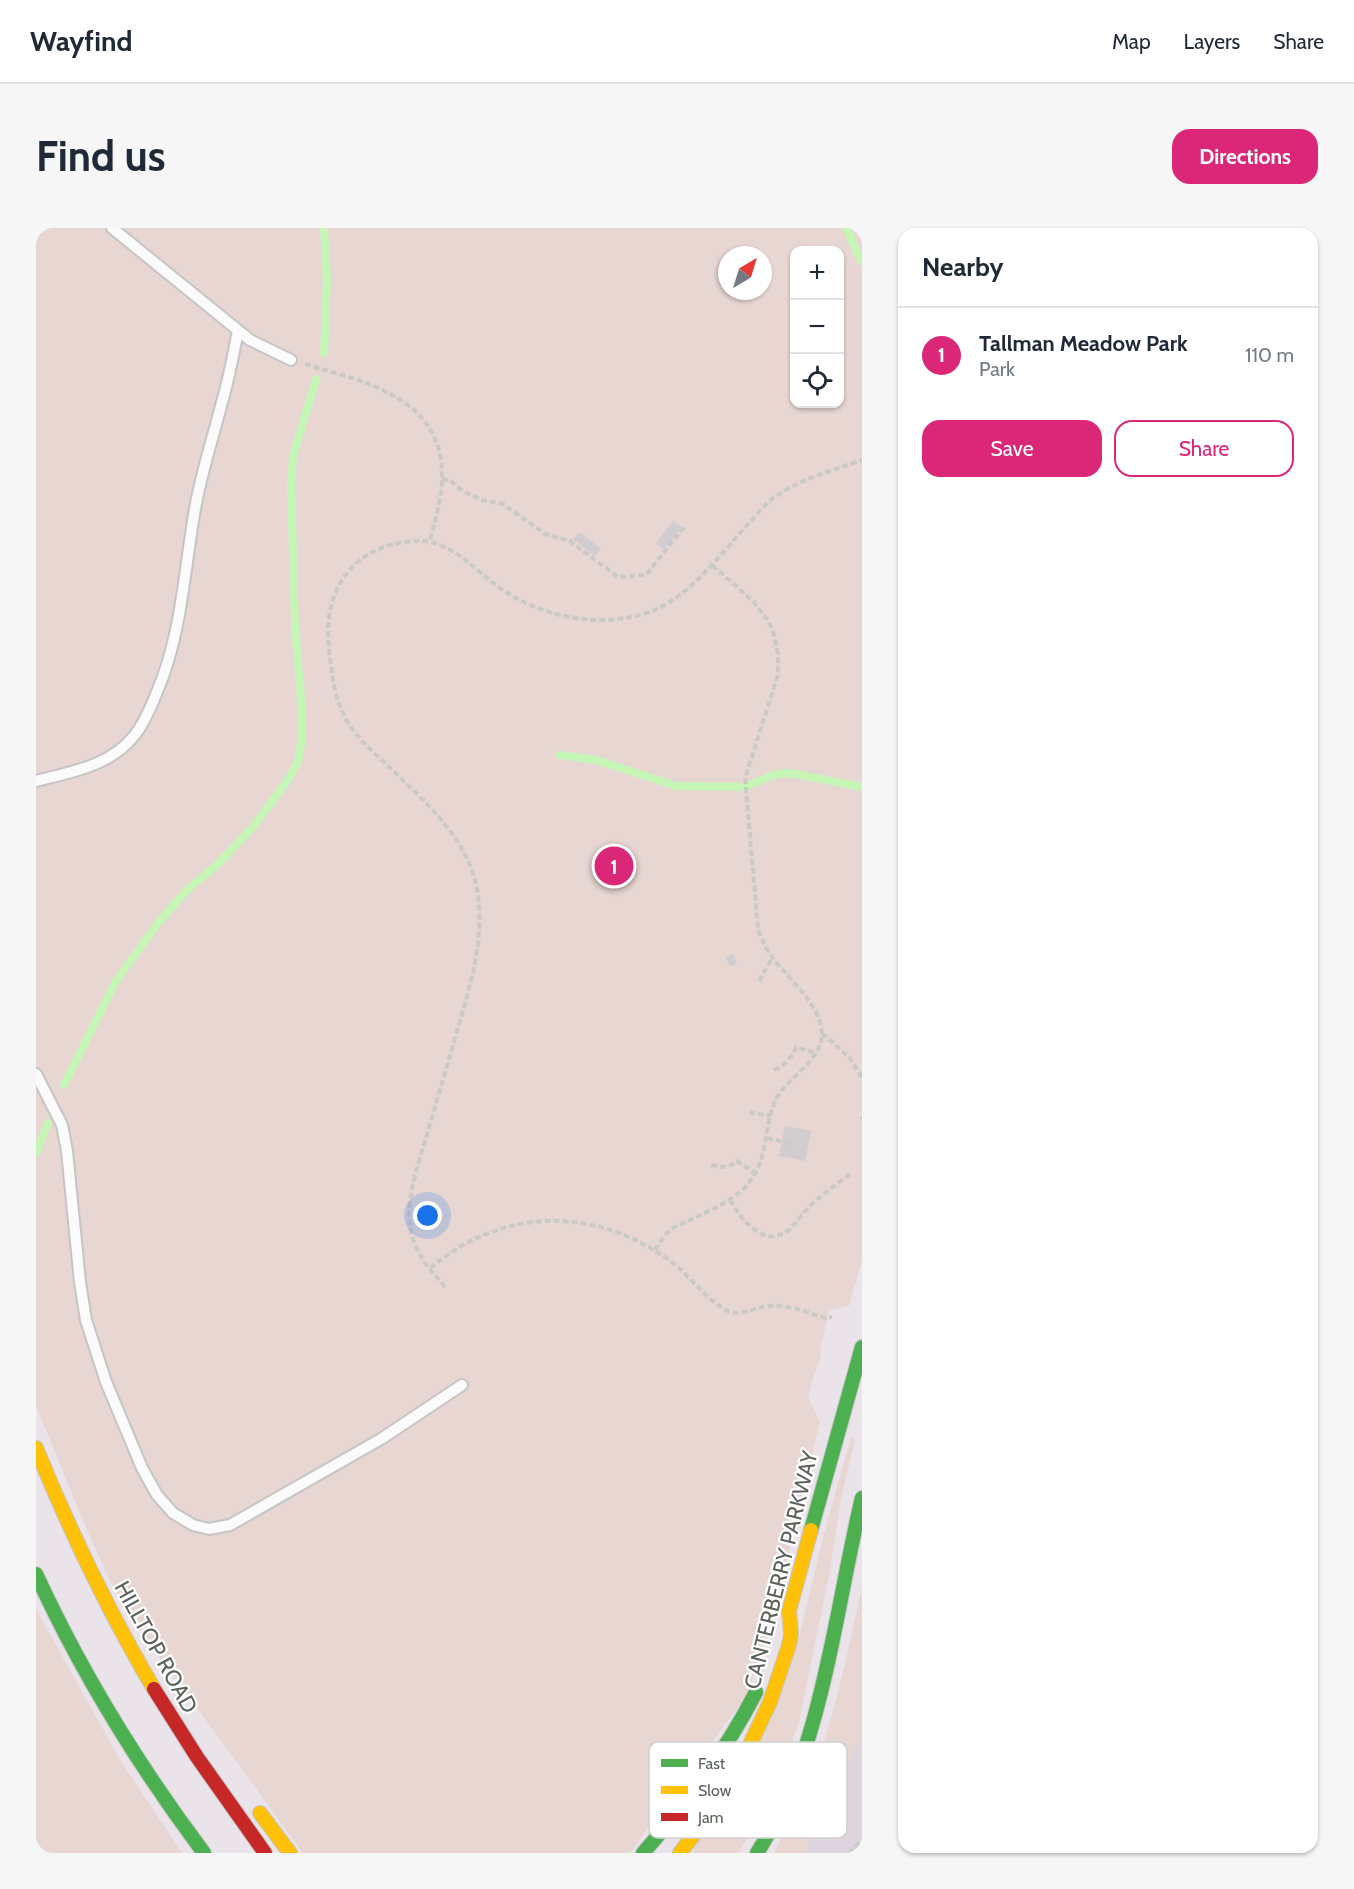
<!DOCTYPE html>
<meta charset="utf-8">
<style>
:root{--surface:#fff;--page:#f6f6f7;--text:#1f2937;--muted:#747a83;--line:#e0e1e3;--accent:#db2777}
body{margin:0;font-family:Cabin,sans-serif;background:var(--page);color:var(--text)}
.controls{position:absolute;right:18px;top:18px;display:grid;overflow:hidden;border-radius:12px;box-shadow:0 2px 4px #0004}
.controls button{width:54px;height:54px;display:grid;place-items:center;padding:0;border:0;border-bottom:2px solid var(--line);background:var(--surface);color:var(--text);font:30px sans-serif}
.compass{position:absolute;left:682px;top:18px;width:54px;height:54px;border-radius:50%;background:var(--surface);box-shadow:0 2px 4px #0004;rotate:38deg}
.you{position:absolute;left:392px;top:988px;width:21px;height:21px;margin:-15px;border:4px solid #fff;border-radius:50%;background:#1a73e8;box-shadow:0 0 0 9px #1a73e833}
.badge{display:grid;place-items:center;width:39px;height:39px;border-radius:50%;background:var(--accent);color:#fff;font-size:20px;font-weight:700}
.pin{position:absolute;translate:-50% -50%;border:3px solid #fff;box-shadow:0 2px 6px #0006}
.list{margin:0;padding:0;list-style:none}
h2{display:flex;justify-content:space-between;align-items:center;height:78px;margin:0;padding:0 24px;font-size:26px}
h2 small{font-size:20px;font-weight:400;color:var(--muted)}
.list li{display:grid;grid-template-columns:39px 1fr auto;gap:18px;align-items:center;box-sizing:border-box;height:96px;padding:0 24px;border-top:2px solid var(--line)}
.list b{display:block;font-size:22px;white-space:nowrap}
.list p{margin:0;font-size:20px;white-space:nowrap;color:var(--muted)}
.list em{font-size:20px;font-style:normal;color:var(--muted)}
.actions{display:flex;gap:12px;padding:18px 24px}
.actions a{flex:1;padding:14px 0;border:2px solid var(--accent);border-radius:18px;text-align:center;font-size:21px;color:var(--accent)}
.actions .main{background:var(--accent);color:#fff}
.icon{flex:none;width:33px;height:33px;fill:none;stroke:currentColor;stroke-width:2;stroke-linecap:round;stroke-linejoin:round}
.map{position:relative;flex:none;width:826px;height:1625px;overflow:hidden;border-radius:18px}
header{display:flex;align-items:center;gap:36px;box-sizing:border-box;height:84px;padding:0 30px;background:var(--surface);border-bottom:2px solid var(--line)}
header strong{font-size:28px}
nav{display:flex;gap:33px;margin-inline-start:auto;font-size:21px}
.intro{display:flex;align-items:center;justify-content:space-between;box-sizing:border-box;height:144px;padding:0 36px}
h1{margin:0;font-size:42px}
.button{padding:15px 27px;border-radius:18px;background:var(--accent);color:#fff;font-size:21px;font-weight:700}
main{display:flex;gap:36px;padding:0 36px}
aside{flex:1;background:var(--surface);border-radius:18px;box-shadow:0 2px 4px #0004}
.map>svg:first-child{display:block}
.education{fill:#ded4dd}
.green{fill:#e7d6d2;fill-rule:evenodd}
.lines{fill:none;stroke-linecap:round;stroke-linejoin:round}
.stream{stroke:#c6f6b6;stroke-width:8}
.building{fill:#d0ccd0}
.lane-casing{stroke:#c5c5c4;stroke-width:14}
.fast-casing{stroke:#c4c4c4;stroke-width:16}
.slow-casing{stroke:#c4c4c4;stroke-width:16}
.jam-casing{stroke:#c4c4c4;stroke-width:16}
.path{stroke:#cbc9c6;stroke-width:4;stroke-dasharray:6 3;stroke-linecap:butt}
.lane{stroke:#fcfbfc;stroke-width:10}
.fast{stroke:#4caf50;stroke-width:14}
.slow{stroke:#ffc107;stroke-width:14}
.jam{stroke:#c62828;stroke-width:14}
.labels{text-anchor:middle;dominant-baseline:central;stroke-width:4.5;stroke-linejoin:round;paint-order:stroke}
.street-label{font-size:22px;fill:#5b625a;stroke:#fff}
.key{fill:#fff;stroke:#ced0ce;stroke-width:1.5}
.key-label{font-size:16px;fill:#5b625a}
</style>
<header>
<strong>Wayfind</strong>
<nav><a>Map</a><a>Layers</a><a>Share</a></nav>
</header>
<div class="intro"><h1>Find us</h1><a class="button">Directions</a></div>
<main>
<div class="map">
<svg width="826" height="1625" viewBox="0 0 826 1625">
<rect width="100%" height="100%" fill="#eae4ea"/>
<path class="education" d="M826 1507V1625H769L776 1600Z"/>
<g class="green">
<path d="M0 0H826V1033L813 1078 793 1083C791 1099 782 1118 785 1132L781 1138 772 1169 784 1194 735 1396 716 1453 705 1475 594 1625H267L106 1405 73 1351 51 1302 0 1178ZM758 22H804V176H758ZM691 27H727V63H691Z"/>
<path d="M815 1208 819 1212 805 1271 794 1342 763 1494 739 1562 703 1625H656L762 1413 788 1306Z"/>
<path d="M826 1359V1507L776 1600 769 1625H738C753 1595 770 1565 781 1533 801 1480 813 1415 826 1359Z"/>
<path d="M0 1381 83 1530 146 1625H0Z"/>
</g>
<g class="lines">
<g class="stream">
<path d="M810 0 826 34"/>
<path d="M288 125 291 52 288 0"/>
<path d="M524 527 560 532 640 558 709 559 737 547 754 545 826 559"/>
<path d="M28 857 80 753 122 695 152 661 182 636 217 599 251 553 262 534 266 509V484L259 396 255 259 257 228 280 151"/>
<path d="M0 925 12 895"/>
</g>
</g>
<g class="building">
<path d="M637 293 645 299 628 322 620 315Z"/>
<path d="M544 304 565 321 559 328 537 311Z"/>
<path d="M697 726 701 736 694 738 690 729Z"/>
<path d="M749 898 775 903 769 933 743 928Z"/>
</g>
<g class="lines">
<g class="lane-casing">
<g id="lane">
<path d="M76 0 214 112 255 132"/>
<path d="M0 553C35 544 74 538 98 508 108 496 115 479 121 464 146 405 148 343 159 281 165 245 177 210 186 174 193 151 197 127 202 103"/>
<path d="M0 846 26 897 31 923 44 1054 50 1092 70 1154 106 1240 121 1267 137 1285 157 1297 173 1301 194 1297 345 1211 426 1157"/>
</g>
</g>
<g class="fast-casing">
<g id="fast">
<path d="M775 1302 826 1119"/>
<path d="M0 1346C46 1446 102 1537 168 1625"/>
<path d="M607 1625C651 1575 690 1523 720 1464"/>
<path d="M721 1625C787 1522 798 1387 826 1270"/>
</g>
</g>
<g class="slow-casing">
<g id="slow">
<path d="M0 1220C34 1303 72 1383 118 1461"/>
<path d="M224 1585 254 1625"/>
<path d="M644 1625 675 1584 702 1542 734 1474 753 1417 755 1406 753 1383 775 1302"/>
</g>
</g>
<g class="jam-casing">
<path id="jam" d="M118 1461 161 1529 229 1625"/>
</g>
<g class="path">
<path d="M269 136C328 154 404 168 406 245 407 268 399 291 394 313"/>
<path d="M406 251 415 253 424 261 445 272 467 276 509 306 534 313 582 349 610 347 648 299"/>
<path d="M723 753 736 730"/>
<path d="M786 805 813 829 826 849"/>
<path d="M738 842C749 837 755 831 760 819L779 825"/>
<path d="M713 884 735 888"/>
<path d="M826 889V891"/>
<path d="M731 910 757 916"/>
<path d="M675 937C685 940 693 940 701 933L719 945"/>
<path d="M694 972C706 993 730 1023 755 1000 762 993 767 985 774 978 786 966 801 956 814 946"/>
<path d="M619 1022C623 1016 627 1009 632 1004 637 999 646 996 652 993 672 983 694 975 710 958 733 934 727 901 739 873 750 848 793 831 785 798 775 759 732 740 722 700L709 550 742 447V426L737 403 731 391 717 373 677 338"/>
<path d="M394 1040C465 981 554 977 630 1030 652 1044 666 1068 688 1081 704 1091 716 1079 732 1078 750 1075 772 1085 790 1090L796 1089"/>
<path d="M409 1059C401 1049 392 1040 386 1030 368 1002 372 974 380 944 393 899 406 855 419 810 433 761 450 712 441 661 432 611 388 572 353 539 336 523 318 508 308 487 300 471 297 455 295 438 292 417 290 395 296 375 306 341 329 322 363 315 379 312 391 311 406 318 432 329 449 352 473 366 499 382 533 392 564 392 638 393 667 346 712 296 718 290 723 283 729 277 755 253 793 244 826 232"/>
<path d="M813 1625 826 1612"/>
</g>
<use href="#lane" class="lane"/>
<use href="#fast" class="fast"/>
<use href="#slow" class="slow"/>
<use href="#jam" class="jam"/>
</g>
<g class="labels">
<g class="street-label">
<text transform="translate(745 1342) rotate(-76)">CANTERBERRY PARKWAY</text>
<text transform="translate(120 1419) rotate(61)">HILLTOP ROAD</text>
</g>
</g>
<rect x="613" y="1514" width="198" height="96" rx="9" class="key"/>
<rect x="625" y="1531" width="27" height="8" fill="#4caf50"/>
<rect x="625" y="1558" width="27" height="8" fill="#ffc107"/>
<rect x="625" y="1585" width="27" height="8" fill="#c62828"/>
<g class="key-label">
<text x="662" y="1541">Fast</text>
<text x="662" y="1568">Slow</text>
<text x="662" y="1595">Jam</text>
</g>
</svg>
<div class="controls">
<button>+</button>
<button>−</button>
<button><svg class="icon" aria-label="locate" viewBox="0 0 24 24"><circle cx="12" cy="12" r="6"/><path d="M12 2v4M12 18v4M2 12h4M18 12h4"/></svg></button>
</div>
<svg class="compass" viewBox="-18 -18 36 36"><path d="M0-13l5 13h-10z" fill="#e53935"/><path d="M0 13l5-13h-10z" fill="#747a83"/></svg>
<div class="you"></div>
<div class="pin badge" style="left:578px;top:638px">1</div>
</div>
<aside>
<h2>Nearby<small></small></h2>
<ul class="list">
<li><span class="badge">1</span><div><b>Tallman Meadow Park</b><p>Park</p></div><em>110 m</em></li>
</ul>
<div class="actions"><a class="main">Save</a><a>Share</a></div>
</aside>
</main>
